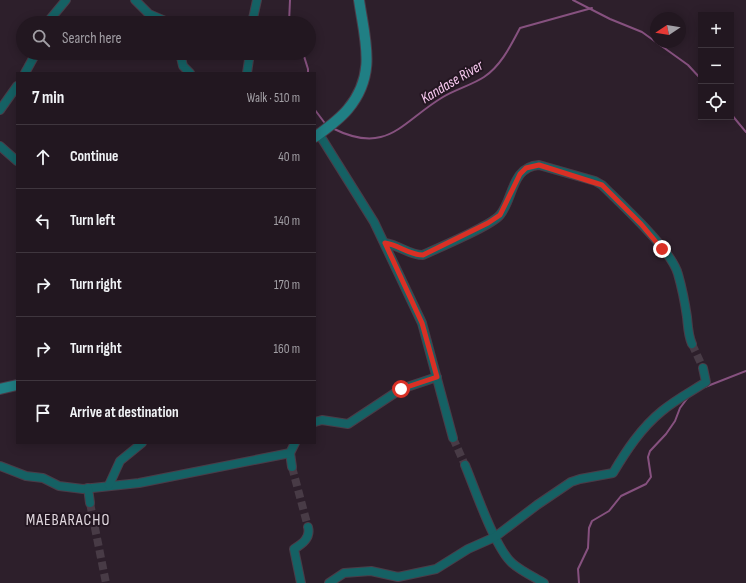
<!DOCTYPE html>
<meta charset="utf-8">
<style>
:root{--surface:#221720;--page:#2a2029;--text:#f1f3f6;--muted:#a29fa5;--line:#3f363e}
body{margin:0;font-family:"Sofia Sans Condensed",sans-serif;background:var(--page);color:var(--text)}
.controls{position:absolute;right:12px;top:12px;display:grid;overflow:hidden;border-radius:0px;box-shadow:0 2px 10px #0003}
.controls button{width:36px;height:36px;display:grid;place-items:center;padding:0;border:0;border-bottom:1px solid var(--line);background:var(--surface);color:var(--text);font:20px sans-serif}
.compass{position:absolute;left:650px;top:12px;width:36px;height:36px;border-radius:50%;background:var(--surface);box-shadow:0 2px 10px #0003;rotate:258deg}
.stop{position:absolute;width:12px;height:12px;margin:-9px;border:3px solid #d93025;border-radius:50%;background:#fff}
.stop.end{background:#d93025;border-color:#fff;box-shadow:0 1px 4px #0008}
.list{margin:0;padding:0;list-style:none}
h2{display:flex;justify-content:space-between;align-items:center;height:52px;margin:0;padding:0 16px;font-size:17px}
h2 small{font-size:13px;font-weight:400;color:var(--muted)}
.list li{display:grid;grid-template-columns:26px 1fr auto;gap:12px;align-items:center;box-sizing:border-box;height:64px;padding:0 16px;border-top:1px solid var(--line)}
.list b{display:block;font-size:15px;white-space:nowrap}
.list em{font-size:13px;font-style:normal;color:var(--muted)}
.icon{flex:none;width:22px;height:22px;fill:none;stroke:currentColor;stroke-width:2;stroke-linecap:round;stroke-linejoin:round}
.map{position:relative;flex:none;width:746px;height:583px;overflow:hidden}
.search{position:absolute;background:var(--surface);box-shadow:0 2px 10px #0003;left:16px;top:16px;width:300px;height:44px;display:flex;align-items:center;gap:10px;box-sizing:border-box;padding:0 14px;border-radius:22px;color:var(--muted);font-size:15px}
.panel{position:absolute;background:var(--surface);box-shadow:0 2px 10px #0003;left:16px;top:72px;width:300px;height:372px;border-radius:0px}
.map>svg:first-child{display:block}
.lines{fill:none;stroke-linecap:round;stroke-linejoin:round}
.stream{stroke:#86517f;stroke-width:2}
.minor-tunnel{stroke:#483b46;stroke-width:8;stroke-dasharray:8 4;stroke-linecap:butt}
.minor-casing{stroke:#4a3c48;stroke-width:10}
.secondary-casing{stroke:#4a3c48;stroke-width:12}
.minor{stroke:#156164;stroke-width:8}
.secondary{stroke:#207f84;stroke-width:10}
.route{stroke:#d93025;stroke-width:5}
.labels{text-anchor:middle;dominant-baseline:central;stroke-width:4;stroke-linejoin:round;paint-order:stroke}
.water-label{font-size:15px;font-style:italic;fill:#f9c9f1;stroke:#231621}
.quarter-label{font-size:16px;letter-spacing:1px;fill:#e0d7de;stroke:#231621}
</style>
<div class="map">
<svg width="746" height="583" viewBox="0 0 746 583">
<rect width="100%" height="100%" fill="#2d1f2b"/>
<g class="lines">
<g class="stream">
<path d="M573 0 610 19 642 32 688 65 701 79"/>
<path d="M289 23 290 0"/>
<path d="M303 53 308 69V73"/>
<path d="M315 110 324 122"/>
<path d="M731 114 746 132"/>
<path d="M332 128C388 156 401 122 443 97 456 89 472 85 484 77 501 66 511 45 520 28L592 8"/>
<path d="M705 387 746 371"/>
<path d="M579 583 578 569 588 548 589 528 592 521 609 511 621 496 646 484 651 477 648 457 650 451 666 434 675 421 680 408 689 396"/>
</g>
<g class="minor-tunnel">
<path d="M692 344 703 368"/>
<path d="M453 438 465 465"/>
<path d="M292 467 308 527"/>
<path d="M90 503 106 583"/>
</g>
<g class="minor-casing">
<g id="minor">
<path d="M135 0 149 14 170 23"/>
<path d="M47 23 66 0"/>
<path d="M252 23 257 0"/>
<path d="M180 53 183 66 190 73"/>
<path d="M25 73 36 53"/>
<path d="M247 73 250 53"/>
<path d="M0 110 17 86"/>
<path d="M319 134 374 222 422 323 453 438"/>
<path d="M0 146 17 161"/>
<path d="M385 243C399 245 409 255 423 255 438 248 491 226 500 215 514 198 511 167 539 165L595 181 602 185C622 205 671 249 678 274 682 288 685 303 687 317 688 326 688 335 692 344"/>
<path d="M315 422 322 420 348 424 401 389 437 377"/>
<path d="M290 453 292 467"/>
<path d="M465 465C475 489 495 548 512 563 521 571 534 577 544 583"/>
<path d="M0 466 26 476 43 478 59 486 83 489 139 483 290 453 295 443"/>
<path d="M109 485 120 461 142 443"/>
<path d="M88 488 90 503"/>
<path d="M301 583 294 549C302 544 311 538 308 527"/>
<path d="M329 583 344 573 371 571 398 577 436 569 468 549 495 537 537 505 571 482 580 479 613 473C626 451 641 428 662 411 675 400 692 391 706 382L703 368"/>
</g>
</g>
<g class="secondary-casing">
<g id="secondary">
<path d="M315 137C326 129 339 120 348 109 377 74 365 41 359 0"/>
<path d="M0 389 17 385"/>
</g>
</g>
<use href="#minor" class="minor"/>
<use href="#secondary" class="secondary"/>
</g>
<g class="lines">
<path class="route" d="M401 389 437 377 422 323 385 243C399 245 409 255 423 255L488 223 500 215 520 174 526 168 539 165 602 185 641 224 662 249"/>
</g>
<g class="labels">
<g class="water-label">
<text transform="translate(452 82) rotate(-31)">Kandase River</text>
</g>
<g class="quarter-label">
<text x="68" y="520">MAEBARACHO</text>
</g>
</g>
</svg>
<div class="controls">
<button>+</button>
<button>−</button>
<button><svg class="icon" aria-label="locate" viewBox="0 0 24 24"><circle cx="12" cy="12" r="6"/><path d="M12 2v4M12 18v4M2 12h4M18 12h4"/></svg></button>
</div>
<svg class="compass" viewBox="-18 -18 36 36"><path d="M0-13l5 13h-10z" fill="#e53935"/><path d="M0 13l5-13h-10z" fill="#a29fa5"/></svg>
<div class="stop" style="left:401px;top:389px"></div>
<div class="stop end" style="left:662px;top:249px"></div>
<div class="search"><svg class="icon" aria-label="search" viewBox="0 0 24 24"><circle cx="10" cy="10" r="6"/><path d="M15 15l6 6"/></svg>Search here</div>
<section class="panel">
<h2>7 min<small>Walk · 510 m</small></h2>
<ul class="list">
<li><svg class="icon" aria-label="ahead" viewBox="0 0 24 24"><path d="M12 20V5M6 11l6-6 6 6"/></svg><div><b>Continue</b></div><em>40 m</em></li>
<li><svg class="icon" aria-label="left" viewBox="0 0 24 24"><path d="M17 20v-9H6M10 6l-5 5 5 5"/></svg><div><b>Turn left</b></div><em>140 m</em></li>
<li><svg class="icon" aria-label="right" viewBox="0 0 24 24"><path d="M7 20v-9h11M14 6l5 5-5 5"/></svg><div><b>Turn right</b></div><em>170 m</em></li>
<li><svg class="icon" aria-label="right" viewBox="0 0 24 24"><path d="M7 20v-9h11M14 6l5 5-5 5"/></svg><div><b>Turn right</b></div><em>160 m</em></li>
<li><svg class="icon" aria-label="arrive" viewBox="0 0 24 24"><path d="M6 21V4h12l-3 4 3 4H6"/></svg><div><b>Arrive at destination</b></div></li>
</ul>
</section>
</div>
